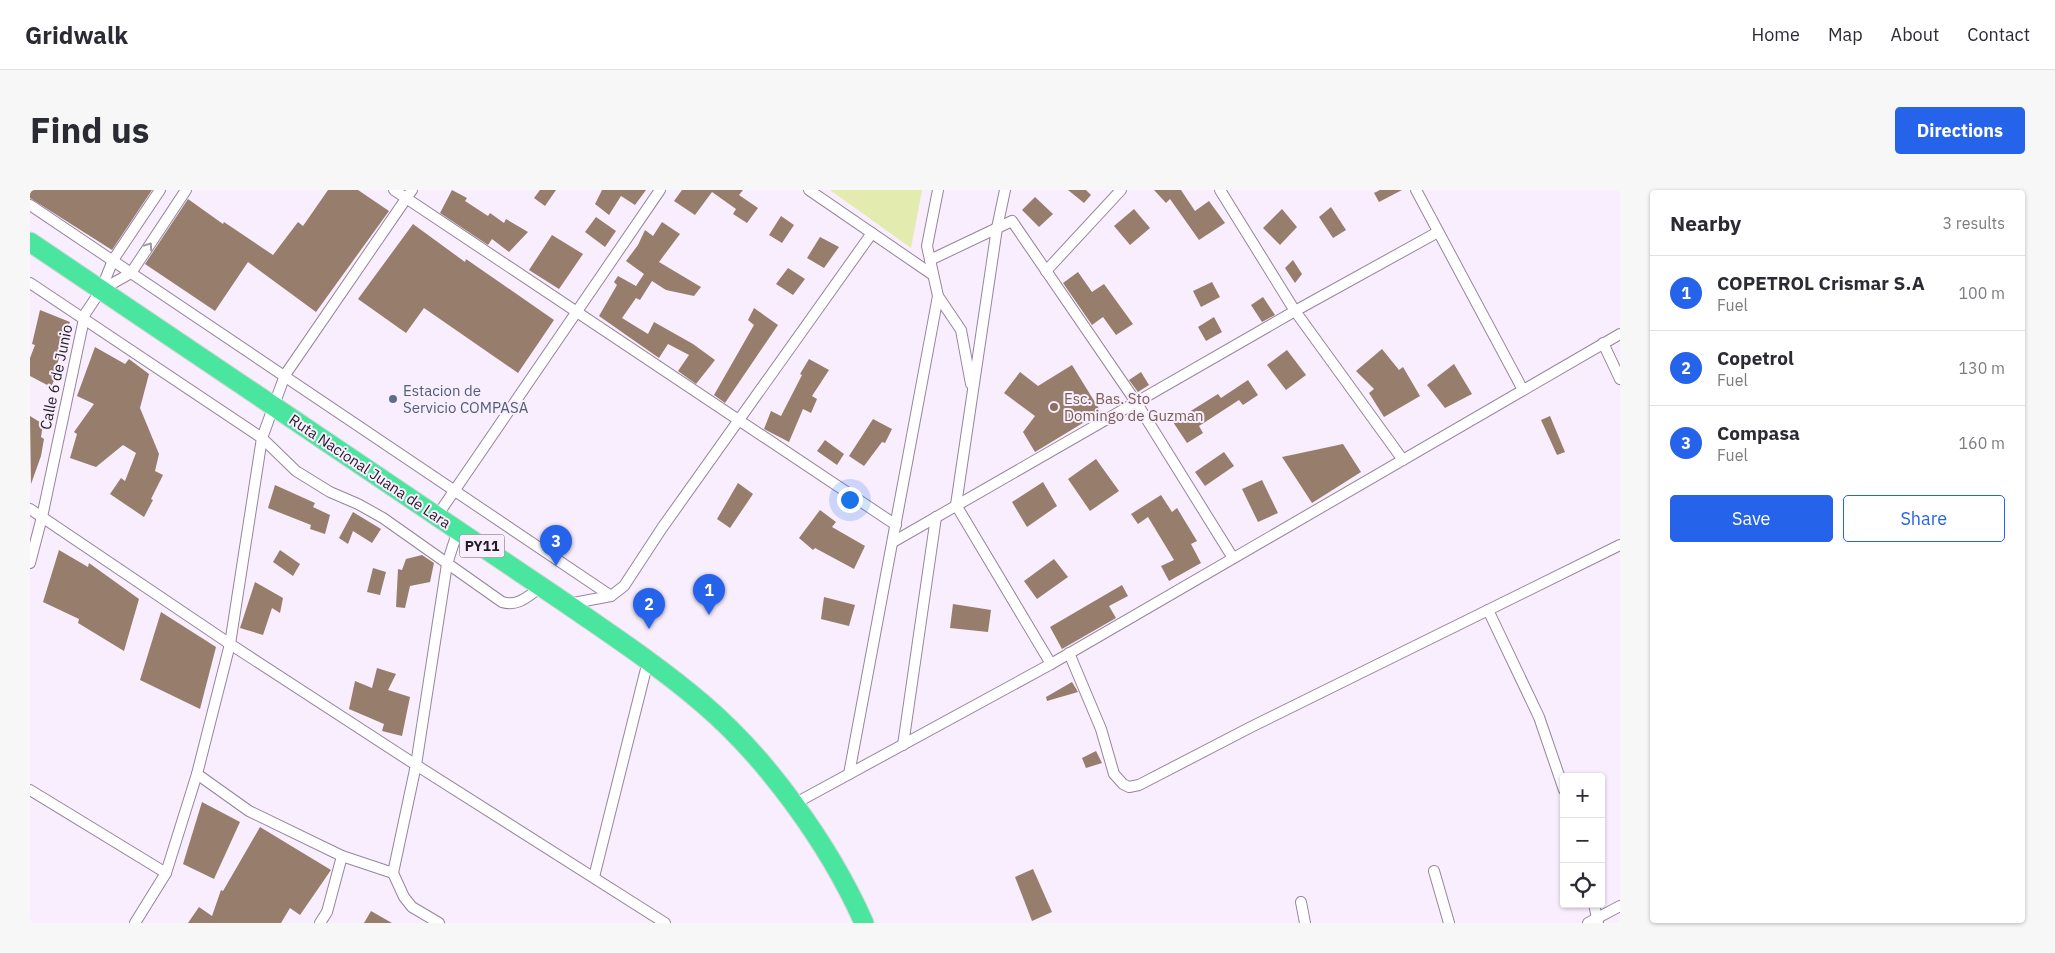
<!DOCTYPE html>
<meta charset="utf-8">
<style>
:root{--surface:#fff;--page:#f7f7f7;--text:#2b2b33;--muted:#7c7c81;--line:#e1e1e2;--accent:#2563eb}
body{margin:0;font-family:"IBM Plex Sans",sans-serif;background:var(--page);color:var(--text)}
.controls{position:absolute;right:15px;bottom:15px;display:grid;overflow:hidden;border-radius:5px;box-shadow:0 1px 4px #0004}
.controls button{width:45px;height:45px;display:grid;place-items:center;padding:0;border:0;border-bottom:1px solid var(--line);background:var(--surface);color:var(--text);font:25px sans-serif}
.you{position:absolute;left:819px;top:309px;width:18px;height:18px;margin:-12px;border:4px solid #fff;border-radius:50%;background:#1a73e8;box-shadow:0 0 0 8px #1a73e833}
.badge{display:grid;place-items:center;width:32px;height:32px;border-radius:50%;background:var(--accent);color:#fff;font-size:16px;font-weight:700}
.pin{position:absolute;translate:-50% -41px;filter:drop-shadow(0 1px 2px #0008)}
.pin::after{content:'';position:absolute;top:26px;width:18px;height:15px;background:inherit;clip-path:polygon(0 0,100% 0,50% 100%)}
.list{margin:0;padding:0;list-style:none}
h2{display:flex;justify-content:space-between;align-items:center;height:65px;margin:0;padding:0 20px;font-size:21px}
h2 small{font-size:16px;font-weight:400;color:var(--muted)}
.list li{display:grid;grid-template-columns:32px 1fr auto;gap:15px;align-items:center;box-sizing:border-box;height:75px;padding:0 20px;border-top:1px solid var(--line)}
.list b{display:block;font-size:19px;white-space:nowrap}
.list p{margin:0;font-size:16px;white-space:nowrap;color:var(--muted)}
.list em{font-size:16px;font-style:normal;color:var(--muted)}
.actions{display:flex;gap:10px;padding:15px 20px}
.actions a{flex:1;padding:11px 0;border:1px solid var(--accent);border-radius:5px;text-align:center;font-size:18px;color:var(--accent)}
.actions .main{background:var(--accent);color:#fff}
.icon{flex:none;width:28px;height:28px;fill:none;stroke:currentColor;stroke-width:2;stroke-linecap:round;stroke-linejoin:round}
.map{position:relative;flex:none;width:1590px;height:733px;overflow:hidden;border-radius:5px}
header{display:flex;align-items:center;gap:30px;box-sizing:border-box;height:70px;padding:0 25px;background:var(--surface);border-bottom:1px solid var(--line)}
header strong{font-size:24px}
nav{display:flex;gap:28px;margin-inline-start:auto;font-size:18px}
.intro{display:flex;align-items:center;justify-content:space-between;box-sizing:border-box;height:120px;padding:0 30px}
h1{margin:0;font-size:35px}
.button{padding:12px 22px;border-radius:5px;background:var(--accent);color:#fff;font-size:18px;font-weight:700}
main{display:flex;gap:30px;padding:0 30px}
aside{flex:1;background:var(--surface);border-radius:5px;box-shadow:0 1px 4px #0004}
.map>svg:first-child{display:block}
.green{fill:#e3ebae}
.building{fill:#977d6c}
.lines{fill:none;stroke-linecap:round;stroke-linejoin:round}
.street-casing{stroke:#96859d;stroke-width:12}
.highway-casing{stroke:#d7d6d8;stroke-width:21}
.street{stroke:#fff;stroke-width:10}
.highway{stroke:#4ae6a0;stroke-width:19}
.oneway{stroke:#9c999d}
.service-dot{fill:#5c6f8a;stroke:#f9eefe;stroke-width:2}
.education-dot{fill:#8d6e63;stroke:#f9eefe;stroke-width:2}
.labels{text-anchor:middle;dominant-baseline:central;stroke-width:4;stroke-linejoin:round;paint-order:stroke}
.shield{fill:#f9eefe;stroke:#635b67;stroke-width:1}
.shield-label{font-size:14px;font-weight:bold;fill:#231c26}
.street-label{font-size:15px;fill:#231c26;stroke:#f9eefe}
.service-label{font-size:15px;fill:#4e5e75;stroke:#f9eefe;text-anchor:start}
.education-label{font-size:15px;fill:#785e54;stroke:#f9eefe;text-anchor:start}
</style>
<header>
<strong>Gridwalk</strong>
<nav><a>Home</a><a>Map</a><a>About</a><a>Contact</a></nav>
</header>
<div class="intro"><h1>Find us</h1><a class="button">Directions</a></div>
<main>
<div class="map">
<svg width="1590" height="733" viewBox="0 0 1590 733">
<rect width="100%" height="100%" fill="#f9eefe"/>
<path class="green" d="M800 0H892L881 58Z"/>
<g class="building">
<path d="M0 0H122L82 60 0 8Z"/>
<path d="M298 0H328L359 21 286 122 218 72 185 121 115 74 158 9 193 34 194 32 243 65 268 32 273 36Z"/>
<path d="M422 0 437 8 435 11 458 26 460 23 474 33 476 29 498 42 479 62 462 49 458 55 410 23Z"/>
<path d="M510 0H526L515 16 504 8Z"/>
<path d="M572 0H616L605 15 591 6 579 25 565 14Z"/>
<path d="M652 0H713L709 5 728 18 717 33 703 24 706 19 682 2 665 25 644 11Z"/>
<path d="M1038 0H1056L1061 5 1054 13Z"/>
<path d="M1124 0H1151L1165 21 1179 11 1195 33 1169 50 1140 9 1136 13Z"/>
<path d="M1350 0H1372L1349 12 1344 3Z"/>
<path d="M1005 7 1023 24 1009 37 992 20Z"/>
<path d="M1301 17 1316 40 1303 48 1289 27Z"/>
<path d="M1104 19 1120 38 1100 55 1084 36Z"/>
<path d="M1252 19 1267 37 1250 55 1233 38Z"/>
<path d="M751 26 764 35 752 53 739 45Z"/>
<path d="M566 27 586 41 575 57 555 42Z"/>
<path d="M632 32 650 44 629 72 671 97 664 106 636 100 622 91 610 110 606 108 592 128 618 144 624 132 663 154 685 170 666 194 648 181 659 165 638 154 629 168 569 126 587 95 584 92 588 86 606 96 614 84 596 71 608 55 615 40 623 46Z"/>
<path d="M383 34 435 72 436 69 524 130 488 183 394 118 376 143 328 109Z"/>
<path d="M522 45 553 64 529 99 499 80Z"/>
<path d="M790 47 809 57 794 78 777 68Z"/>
<path d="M1263 70 1272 84 1265 93 1255 78Z"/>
<path d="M758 78 775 89 763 105 746 94Z"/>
<path d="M1048 82 1062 102 1074 94 1103 134 1086 145 1073 127 1062 135 1033 93Z"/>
<path d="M1182 92 1190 107 1171 117 1163 101Z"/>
<path d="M1233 107 1245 125 1232 132 1221 115Z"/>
<path d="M724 118 748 135 695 213 684 205 724 135 718 130Z"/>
<path d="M10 120 40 132 26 178 29 180 21 197 0 186V168L5 155 2 154Z"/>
<path d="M1184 127 1192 142 1176 151 1168 137Z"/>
<path d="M65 157 95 174 99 169 119 184 110 218 129 264 125 281 133 285 121 309 123 310 114 327 80 304 91 288 95 291 106 263 93 255 66 277 40 268 47 244 44 242 64 214 47 206Z"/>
<path d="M1352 159 1369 180 1373 177 1390 206 1354 227 1339 203 1344 199 1326 181Z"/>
<path d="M1257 160 1276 185 1256 200 1237 175Z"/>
<path d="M779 169 799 180 782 206 787 209 781 223 773 219 759 252 734 239 741 221 751 226 772 185 770 184Z"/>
<path d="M1424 174 1442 204 1415 218 1397 195Z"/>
<path d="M1042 175 1071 222 1005 262 993 242 1005 226 974 203 990 182 1008 196Z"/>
<path d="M1111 182 1119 195 1108 202 1099 190Z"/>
<path d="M1218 190 1228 205 1213 215 1209 210 1169 236 1173 243 1157 253 1143 232 1188 204 1191 208Z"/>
<path d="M0 226 13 234 11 247 14 249 11 266 1 294Z"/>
<path d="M1520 226 1535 262 1527 265 1511 230Z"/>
<path d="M843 229 862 239 855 253 852 252 834 276 819 266Z"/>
<path d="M795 250 814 264 807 275 787 261Z"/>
<path d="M1313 254 1331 282 1282 313 1252 267Z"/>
<path d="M1194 262 1204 276 1175 296 1165 282Z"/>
<path d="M1066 269 1089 301 1060 321 1038 289Z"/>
<path d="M1232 290 1248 323 1228 332 1212 299Z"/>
<path d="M1013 292 1027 316 997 337 982 312Z"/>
<path d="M708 293 723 304 700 338 687 329Z"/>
<path d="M245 295 285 313 283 317 300 325 295 344 280 339 281 335 238 318Z"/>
<path d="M1131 305 1142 322 1147 318 1167 351 1161 354 1171 373 1139 391 1131 376 1144 370 1118 327 1108 334 1101 324Z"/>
<path d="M790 320 806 332 802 337 835 356 824 379 785 358 783 360 769 348Z"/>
<path d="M323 322 351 339 342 353 323 341 318 354 309 348Z"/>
<path d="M29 360 58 377 59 373 109 409 94 461 48 433 49 429 13 412Z"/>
<path d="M250 360 270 374 263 386 243 372Z"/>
<path d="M392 365 404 373 400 392 380 396 375 418 366 417 368 379 372 380 376 369Z"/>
<path d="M1024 369 1038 387 1007 409 994 391Z"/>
<path d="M343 378 356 382 350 405 337 402Z"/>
<path d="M225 392 253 408 250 423 242 418 233 445 210 438Z"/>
<path d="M1092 395 1098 406 1079 416 1086 428 1032 459 1020 437Z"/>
<path d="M794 407 825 415 819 436 791 429Z"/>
<path d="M923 414 961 420 958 442 920 438Z"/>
<path d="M131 422 186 457 170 519 110 490Z"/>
<path d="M347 478 366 484 358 500 380 507 372 546 352 541 354 534 319 519 325 491 342 498Z"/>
<path d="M1042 492 1048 502 1017 511 1016 507Z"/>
<path d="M1066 561 1072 573 1056 578 1052 568Z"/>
<path d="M172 612 210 632 184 689 153 674Z"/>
<path d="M230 637 301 680 270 725 260 718 251 733H158L169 717 182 726 191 700 193 701Z"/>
<path d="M1003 679 1022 722 1002 731 985 687Z"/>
<path d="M341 721 362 733H334Z"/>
</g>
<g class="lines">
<g class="street-casing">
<g id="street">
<path d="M364 0 866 335"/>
<path d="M779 0 903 85"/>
<path d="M975 0 967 38 926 315 1021 474"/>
<path d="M1190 0 1265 121 1373 270"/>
<path d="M1386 0 1493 200"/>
<path d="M0 15 581 406"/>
<path d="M900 70 982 31 1106 212 1203 368"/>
<path d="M1016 81 1091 0"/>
<path d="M0 93 232 248 266 281 300 302 328 314 353 328 472 412C488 417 498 406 511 397"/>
<path d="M71 100 101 83 156 0"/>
<path d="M908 106 931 140 941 194"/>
<path d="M1573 153 1590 189"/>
<path d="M0 319 200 454 386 575 635 733"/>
<path d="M407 326 630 0"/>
<path d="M863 352 1265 121 1408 42"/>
<path d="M0 373 12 327 55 124 71 100 83 70 130 0"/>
<path d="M538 414 581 406 594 396 632 338 842 43"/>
<path d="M1458 420 1509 527 1534 600"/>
<path d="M1039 463 1071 539 1084 584 1093 594 1099 597 1109 595 1221 537 1590 355"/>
<path d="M873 555 906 327"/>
<path d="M167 584 219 621 312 666 363 683"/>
<path d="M819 584 908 106 897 56 908 0"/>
<path d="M0 600 136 683"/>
<path d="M764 614 1021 474 1590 144"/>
<path d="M1404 681 1419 733"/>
<path d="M564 687 618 471"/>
<path d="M1271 712 1275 733"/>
<path d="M1564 714 1568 733"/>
<path d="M105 733 136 683 167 584 200 454 232 248 255 185 382 0"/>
<path d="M290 733 297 722 312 666"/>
<path d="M409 733 382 717 374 707 363 683 386 575 417 374 428 340"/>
<path d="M1558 733 1590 716"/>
</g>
</g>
<g class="highway-casing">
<path id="highway" d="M0 52 537 414C583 446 630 477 672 513 737 568 800 656 834 733"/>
</g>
<use href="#street" class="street"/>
<use href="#highway" class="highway"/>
</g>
<defs><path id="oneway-chevron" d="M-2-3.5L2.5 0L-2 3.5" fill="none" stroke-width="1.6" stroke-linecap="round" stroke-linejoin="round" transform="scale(1.25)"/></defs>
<use class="oneway" href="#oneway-chevron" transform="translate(119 56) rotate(-56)"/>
<circle class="service-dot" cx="363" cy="209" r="5"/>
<circle class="education-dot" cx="1024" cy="217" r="5"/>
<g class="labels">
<rect class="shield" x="429.5" y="344.5" width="45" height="23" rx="4"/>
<g class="shield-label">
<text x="452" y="356">PY11</text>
</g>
<g class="street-label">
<text transform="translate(26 187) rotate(-78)">Calle 6 de Junio</text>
<text transform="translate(340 281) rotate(34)">Ruta Nacional Juana de Lara</text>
</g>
<g class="service-label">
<text x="373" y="200">Estacion de<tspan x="373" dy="17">Servicio COMPASA</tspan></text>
</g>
<g class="education-label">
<text x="1034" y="208">Esc. Bas. Sto<tspan x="1034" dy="17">Domingo de Guzman</tspan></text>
</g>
</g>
</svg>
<div class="controls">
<button>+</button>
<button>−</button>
<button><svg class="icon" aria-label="locate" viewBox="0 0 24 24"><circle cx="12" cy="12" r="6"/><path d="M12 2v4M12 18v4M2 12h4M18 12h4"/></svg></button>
</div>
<div class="you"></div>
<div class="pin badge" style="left:679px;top:425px">1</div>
<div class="pin badge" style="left:619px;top:439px">2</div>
<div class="pin badge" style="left:526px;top:376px">3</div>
</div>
<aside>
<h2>Nearby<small>3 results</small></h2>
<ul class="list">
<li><span class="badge">1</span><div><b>COPETROL Crismar S.A</b><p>Fuel</p></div><em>100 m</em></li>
<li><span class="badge">2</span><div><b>Copetrol</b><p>Fuel</p></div><em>130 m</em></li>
<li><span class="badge">3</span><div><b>Compasa</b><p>Fuel</p></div><em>160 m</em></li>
</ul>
<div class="actions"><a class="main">Save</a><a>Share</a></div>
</aside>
</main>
